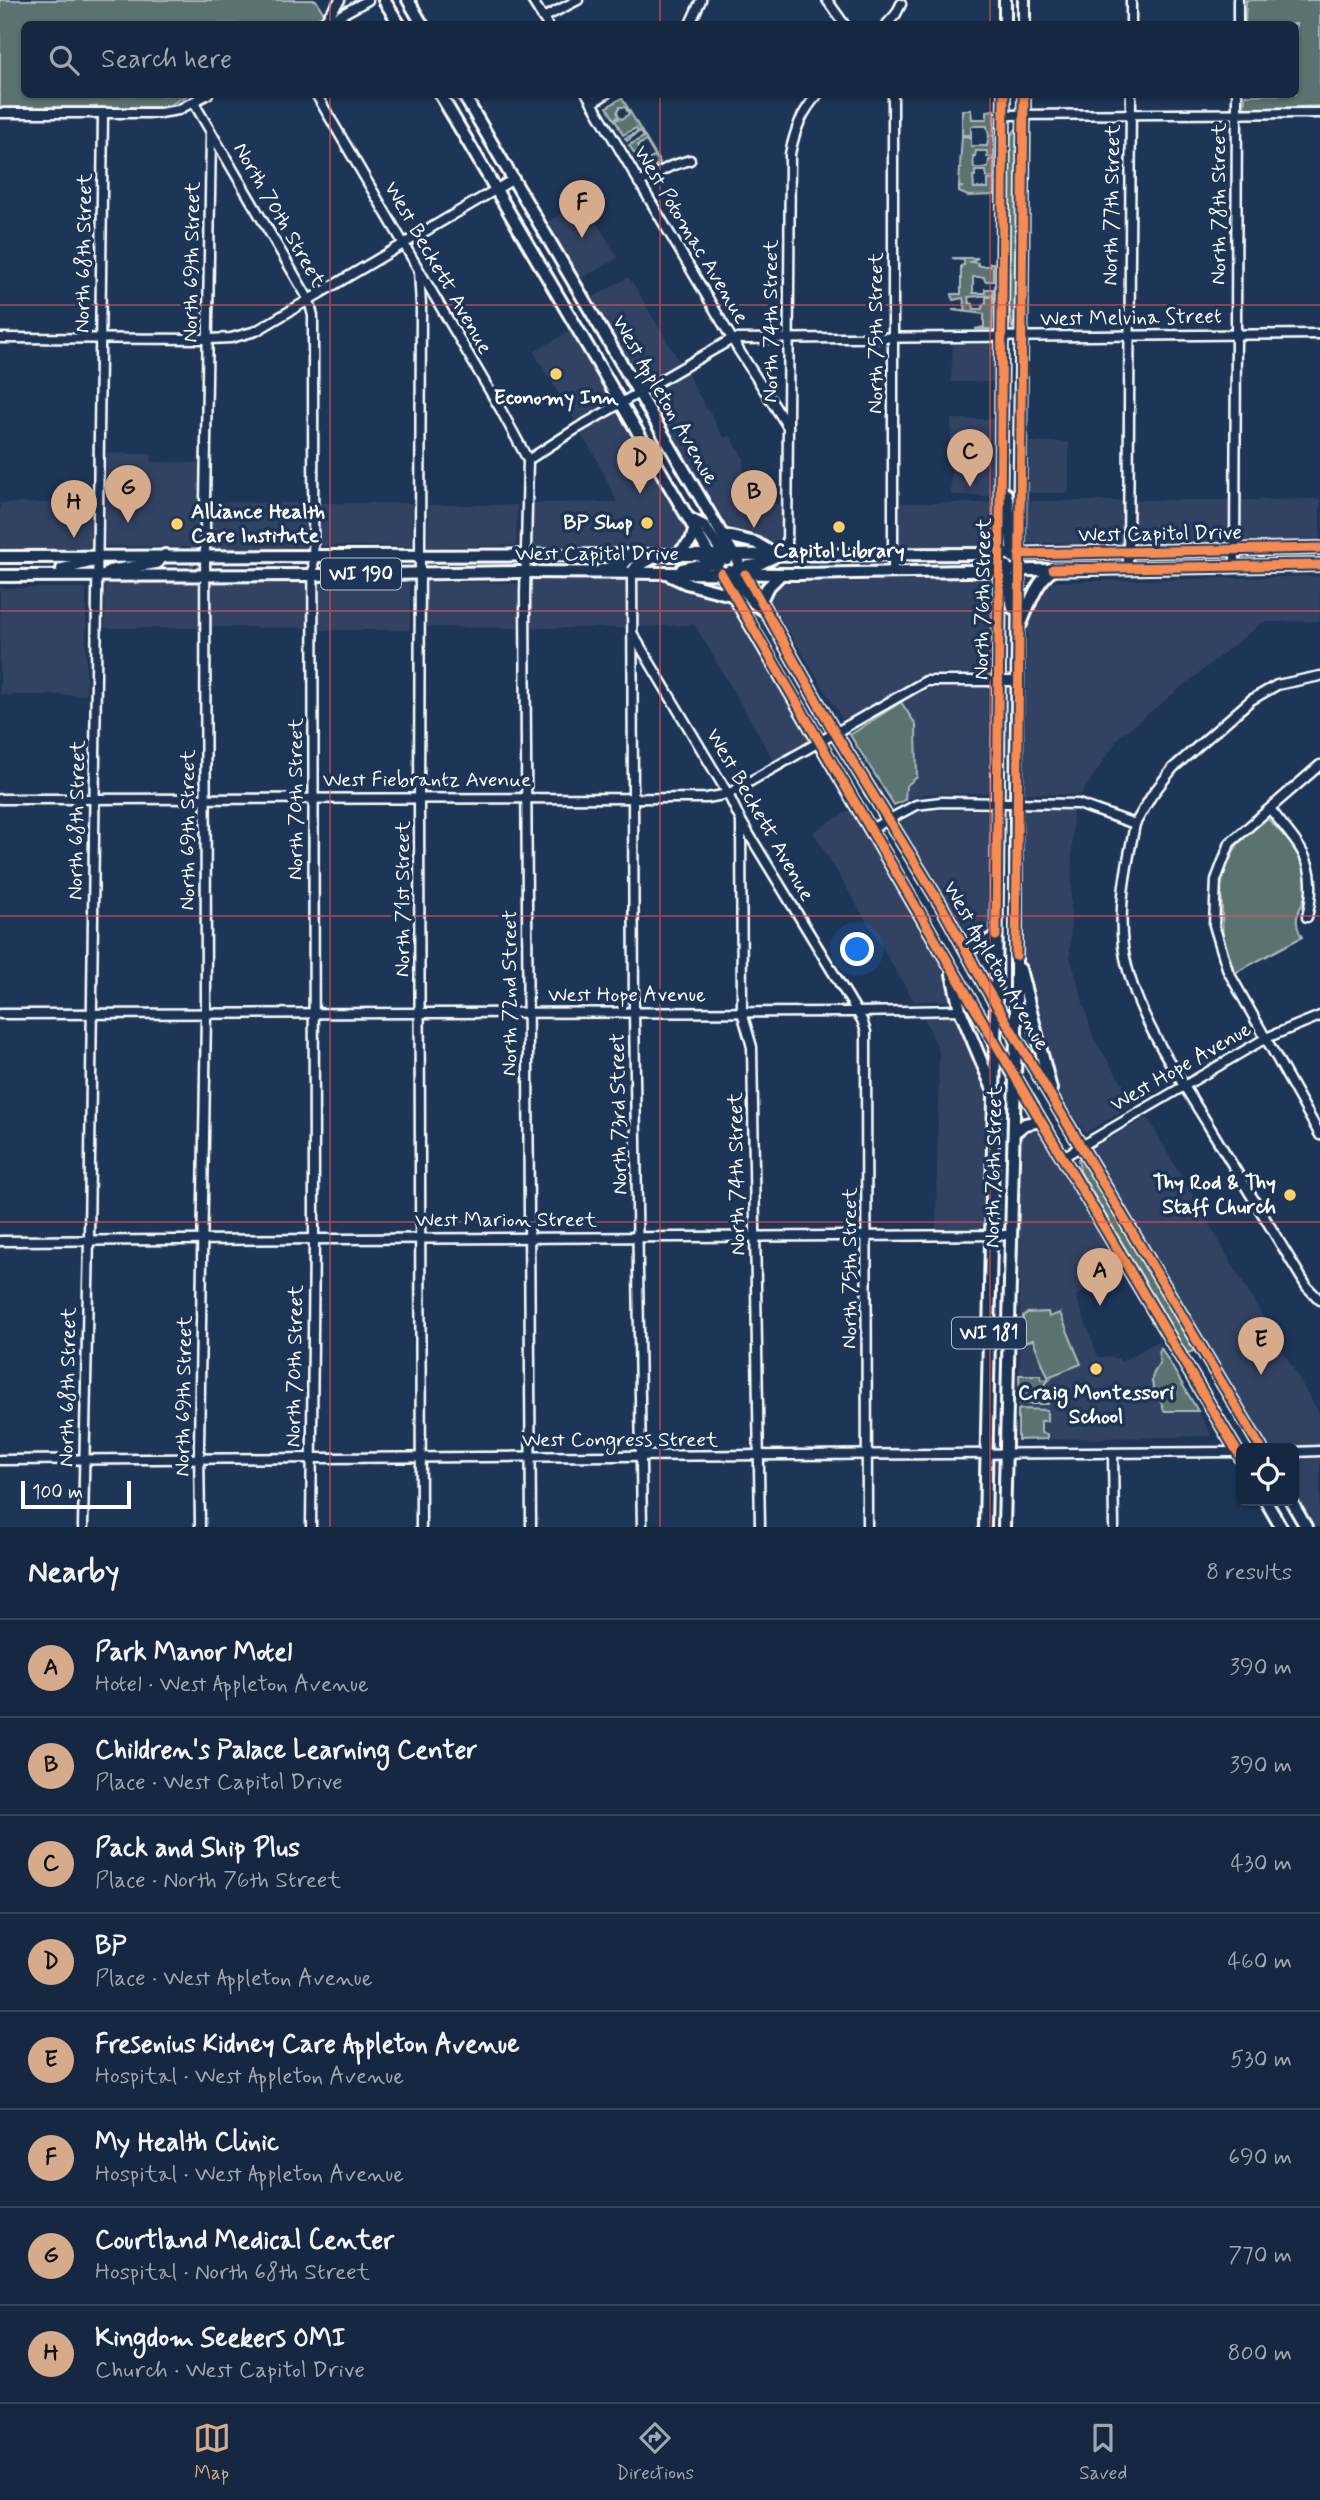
<!DOCTYPE html>
<meta charset="utf-8">
<style>
:root{--surface:#162841;--page:#23344c;--text:#f1f3f6;--muted:#9ea6b1;--line:#35445a;--accent:#d6ab8b}
body{margin:0;font-family:Mynerve,sans-serif;background:var(--page);color:var(--text)}
.controls{position:absolute;right:21px;bottom:21px;display:grid;overflow:hidden;border-radius:10px;box-shadow:0 2px 5px #0004}
.controls button{width:63px;height:63px;display:grid;place-items:center;padding:0;border:0;border-bottom:2px solid var(--line);background:var(--surface);color:var(--text);font:35px sans-serif}
.scale{position:absolute;left:21px;bottom:18px;width:110px;box-sizing:border-box;padding-left:7px;border:4px solid #fff;border-top:0;font-size:19px;line-height:24px;white-space:nowrap;color:#fff;-webkit-text-stroke:5px #1d3557;paint-order:stroke}
.you{position:absolute;left:858px;top:950px;width:24px;height:24px;margin:-18px;border:5px solid #fff;border-radius:50%;background:#1a73e8;box-shadow:0 0 0 10px #1a73e833}
.badge{display:grid;place-items:center;width:46px;height:46px;border-radius:50%;background:var(--accent);color:#111;font-size:23px;font-weight:700}
.pin{position:absolute;translate:-50% -58px;filter:drop-shadow(0 2px 4px #0008)}
.pin::after{content:'';position:absolute;top:37px;width:24px;height:21px;background:inherit;clip-path:polygon(0 0,100% 0,50% 100%)}
.list{margin:0;padding:0;list-style:none}
h2{display:flex;justify-content:space-between;align-items:center;height:91px;margin:0;padding:0 28px;font-size:30px}
h2 small{font-size:23px;font-weight:400;color:var(--muted)}
.list li{display:grid;grid-template-columns:46px 1fr auto;gap:21px;align-items:center;box-sizing:border-box;height:98px;padding:0 28px;border-top:2px solid var(--line)}
.list b{display:block;font-size:26px;white-space:nowrap}
.list p{margin:0;font-size:23px;white-space:nowrap;color:var(--muted)}
.list em{font-size:23px;font-style:normal;color:var(--muted)}
.icon{flex:none;width:38px;height:38px;fill:none;stroke:currentColor;stroke-width:2;stroke-linecap:round;stroke-linejoin:round}
.map{position:relative;flex:none;width:1320px;height:1527px;overflow:hidden}
.search{position:absolute;background:var(--surface);box-shadow:0 2px 5px #0004;left:21px;right:21px;top:21px;height:77px;display:flex;align-items:center;gap:18px;box-sizing:border-box;padding:0 24px;border-radius:10px;color:var(--muted);font-size:26px}
.sheet{height:875px;background:var(--surface)}
nav{display:flex;justify-content:space-around;align-items:center;box-sizing:border-box;height:98px;border-top:2px solid var(--line);background:var(--surface);font-size:19px;color:var(--muted)}
nav a{display:grid;justify-items:center;gap:4px}
nav .on{color:var(--accent)}
.map>svg:first-child{display:block}
.built{fill:#324264}
.green{fill:#5a7370;stroke:#acb9b8;stroke-width:2}
.lines{fill:none;stroke-linecap:round;stroke-linejoin:round}
.minor-casing{stroke:#fff;stroke-width:13}
.major-casing{stroke:#fff;stroke-width:16}
.minor{stroke:#1d3557;stroke-width:8}
.major{stroke:#1d3557;stroke-width:10}
.cycleway-casing{stroke:#1d3557;stroke-width:13}
.cycleway{stroke:#f68b52;stroke-width:9}
.grid{fill:none;stroke:#de5353;stroke-width:2;stroke-opacity:0.55}
.poi-dot{fill:#ffd166;stroke:#1d3557;stroke-width:2.5}
.labels{text-anchor:middle;dominant-baseline:central;stroke-width:7;stroke-linejoin:round;paint-order:stroke}
.shield{fill:#1d3557;stroke:#bbc2cd;stroke-width:2}
.shield-label{font-size:19px;font-weight:bold;fill:#fff}
.street-label{font-size:21px;fill:#fff;stroke:#1d3557}
.poi-label{font-size:21px;font-weight:bold;fill:#fff;stroke:#1d3557}
</style>
<div class="map">
<svg width="1320" height="1527" viewBox="0 0 1320 1527">
<rect width="100%" height="100%" fill="#1d3557"/>
<filter id="ink" filterUnits="userSpaceOnUse"><feTurbulence type="fractalNoise" baseFrequency=".0143" numOctaves="2"/><feDisplacementMap in="SourceGraphic" scale="14" xChannelSelector="R" yChannelSelector="G"/><feConvolveMatrix kernelMatrix="1 2 1 2 8 2 1 2 1" color-interpolation-filters="sRGB"/></filter>
<g filter="url(#ink)">
<g class="built">
<path d="M584 201 618 258 580 279 547 222Z"/>
<path d="M629 277 679 361V364L644 383 640 381 591 298Z"/>
<path d="M569 331 613 399 575 421 534 352Z"/>
<path d="M990 344 996 349V382H951L953 345Z"/>
<path d="M686 372 724 438 730 435 744 459 743 469 747 478 761 504H782L780 542 776 543 733 536 729 533 651 400 652 393Z"/>
<path d="M621 411 687 531 682 545 677 549H531L532 503 617 502 596 458 580 433Z"/>
<path d="M951 419H996L995 495 993 496 951 495Z"/>
<rect x="1029" y="442" width="40" height="51"/>
<path d="M107 453 151 454 152 462 200 463 199 547 105 546Z"/>
<path d="M1320 499V542L1242 543V500Z"/>
<path d="M1134 500H1229L1230 545H1135Z"/>
<rect x="1025" y="501" width="97" height="42"/>
<path d="M210 502 306 503V549L209 548Z"/>
<path d="M0 503H94V553L0 552Z"/>
<path d="M412 503V546H321L320 503Z"/>
<path d="M902 503H995L994 542 988 547 903 548 900 544V504Z"/>
<path d="M428 505H517L516 545 428 547Z"/>
<path d="M1320 576V621L1263 622 1120 736 1081 795 1024 793 1028 625 1046 582Z"/>
<path d="M531 578 628 579 627 628H532Z"/>
<path d="M992 579 990 673H929L843 720 767 596 776 583Z"/>
<rect x="105" y="582" width="93" height="46"/>
<path d="M210 582H306L307 628 212 627Z"/>
<path d="M426 582 518 583V628L425 627Z"/>
<path d="M638 582H671L728 597 812 739 774 761 695 625 638 627Z"/>
<path d="M319 583H410V630H320Z"/>
<rect x="0" y="588" width="86" height="107"/>
<path d="M989 687V793L924 794 905 800 906 785 917 777 916 725 901 702 926 689Z"/>
<path d="M853 808 910 902 938 957 953 1001H914L813 832Z"/>
<path d="M943 810H991L988 934 985 940 977 943 969 937 900 822 920 811Z"/>
<path d="M1024 810H1073L1070 956 1093 1037 1135 1103 1085 1133 1055 1088 1022 958Z"/>
<path d="M958 1015 986 1088 983 1227 936 1229 939 1051 923 1016Z"/>
<path d="M1147 1117 1320 1415V1527H1306L1294 1501V1448H1261L1087 1151Z"/>
<path d="M1034 1126 1042 1130 1119 1273 1076 1296 1098 1357 1118 1358 1121 1362 1158 1341 1212 1436 1018 1440 1020 1311 1018 1141 1023 1129Z"/>
</g>
<g class="green">
<path d="M0 0H316L324 14 307 24H24V94L188 95 166 107H0Z"/>
<path d="M1246 0H1320V106L1244 109 1245 95 1296 94V24H1245Z"/>
<path d="M622 98 660 163 645 172 637 158 643 155 647 161 655 156 646 141 638 145 642 153 636 156 629 145 644 137 640 131 627 141 625 138 638 132 636 128 623 135 615 120 620 118 622 119 629 114 625 107H620L617 112 619 116 614 119 607 107Z"/>
<path d="M962 110H971L972 119H987V111L994 110V135L991 136H994V158L987 157V151H976L975 156H973L974 168H988L989 160H994V178L987 177 986 171H975V176H973L974 188H988V180H994V195L968 196 959 192V188L963 187H959L960 168H962L960 166 962 136 971 137V146H987L989 136 987 126H971V135H962Z"/>
<path d="M1017 128 1016 320 1012 328 1009 305 1010 142 1011 135Z"/>
<path d="M952 258H978L970 262 978 263V266H990V263H993V281H985L984 277H973V293H985V289H993V295L968 297 969 303 973 304 974 309H982L983 304 986 303V297H993L992 329H975L984 327V314L952 310H966L963 298 953 300 952 294H961V266L964 265V260Z"/>
<path d="M901 702 916 725 917 777 906 786 905 800 894 805 850 735Z"/>
<path d="M1267 818C1283 834 1302 852 1307 876 1313 902 1286 911 1302 937L1235 973 1223 940 1221 886 1226 867 1240 840Z"/>
<path d="M1081 1158 1193 1349 1194 1351 1187 1353 1080 1171 1078 1159Z"/>
<path d="M1048 1312 1049 1317 1060 1313 1081 1364 1048 1377 1033 1340 1023 1342V1316L1027 1313Z"/>
<path d="M1161 1348 1198 1411H1164C1159 1390 1142 1385 1160 1364L1159 1353Z"/>
<path d="M1019 1375H1040L1041 1380 1050 1379 1045 1384 1044 1394H1048V1404H1020Z"/>
<path d="M1021 1409 1047 1410V1421H1041V1433L1047 1434V1439L1018 1440V1410Z"/>
</g>
<g class="lines">
<g class="minor-casing">
<g id="minor">
<path d="M532 0 547 24"/>
<path d="M827 0 844 24"/>
<path d="M543 18 578 0"/>
<path d="M323 23 340 0"/>
<path d="M324 24 368 0"/>
<path d="M690 24 701 0"/>
<path d="M887 24 896 14 901 4"/>
<path d="M1131 24V0"/>
<path d="M1238 24V0"/>
<path d="M316 94 501 410 528 460"/>
<path d="M587 94 738 349 788 427"/>
<path d="M194 103 309 300 313 316 314 1239 311 1527"/>
<path d="M592 103 606 94"/>
<path d="M0 113H160L178 110 208 94"/>
<path d="M1004 115 1320 113"/>
<path d="M639 183 671 166 690 160"/>
<path d="M419 271 421 306 419 798 421 1527"/>
<path d="M0 338 209 339 231 338 256 331 512 180"/>
<path d="M528 460 525 596 531 1527"/>
<path d="M528 460 576 429 732 339 1320 334"/>
<path d="M787 555 790 154C795 130 801 113 818 94"/>
<path d="M1235 566 1237 94"/>
<path d="M1128 568 1131 94"/>
<path d="M893 572V94"/>
<path d="M632 574 634 1012 642 1527"/>
<path d="M634 636 728 794 741 821 862 1020 866 1032 867 1527"/>
<path d="M1320 765 1230 843 1216 880 1214 925 1228 971 1320 1135"/>
<path d="M0 799 707 798 728 794 926 681H1017"/>
<path d="M1271 810C1302 850 1320 863 1307 917"/>
<path d="M741 821 742 1012 752 1047 760 1527"/>
<path d="M1135 824C1127 865 1118 904 1123 946 1132 1010 1174 1069 1207 1123 1240 1178 1274 1232 1307 1287L1320 1300"/>
<path d="M871 829 916 805 941 802 1078 804 1135 824 1152 795 1173 768 1251 700 1277 685 1320 676"/>
<path d="M0 1014 857 1012 960 1010"/>
<path d="M1063 1157 1266 1038 1320 1016"/>
<path d="M0 1241 1012 1235"/>
<path d="M1294 1452 1320 1451"/>
<path d="M1113 1454 1114 1527"/>
<path d="M0 1460 1239 1452"/>
<path d="M83 1527 89 1239 103 114"/>
<path d="M200 1527 199 1447 206 1014 205 503 211 134"/>
</g>
</g>
<g class="major-casing">
<g id="major">
<path d="M384 0 399 24"/>
<path d="M408 0 422 24"/>
<path d="M1005 24V0"/>
<path d="M1024 24V0"/>
<path d="M440 94 1041 1121 1241 1458"/>
<path d="M463 94 734 555 835 733 941 905 984 984 1261 1448"/>
<path d="M1006 494 1008 502 1013 557"/>
<path d="M690 519 704 526 727 559"/>
<path d="M723 535 756 543 774 554"/>
<path d="M678 554 691 541 695 527"/>
<path d="M0 557 1000 554 1320 548"/>
<path d="M1006 566 1013 608"/>
<path d="M737 568 757 565 774 557"/>
<path d="M62 569 91 562 98 556"/>
<path d="M682 569 720 561"/>
<path d="M601 570 624 564 632 554"/>
<path d="M109 571 156 563 165 555"/>
<path d="M729 571 754 603 762 609"/>
<path d="M632 574 636 567 658 555"/>
<path d="M0 576 312 575 526 572 798 574 1320 565"/>
<path d="M671 576 686 583 735 596"/>
<path d="M761 601 767 588 781 574"/>
<path d="M1021 624C1029 606 1036 581 1053 570"/>
<path d="M964 945 981 946 996 936"/>
<path d="M1020 969 1051 1089"/>
<path d="M952 974 960 1010 992 1087"/>
<path d="M1014 1133 1025 1124 1041 1121"/>
<path d="M1266 1501 1281 1527"/>
<path d="M1291 1501 1306 1527"/>
<path d="M985 1527 996 1003 1004 94"/>
<path d="M1004 1527 1016 1036V811L1024 94"/>
</g>
</g>
<use href="#minor" class="minor"/>
<use href="#major" class="major"/>
<g class="cycleway-casing">
<g id="cycleway">
<path d="M1019 554 1320 548"/>
<path d="M1053 569 1320 565"/>
<path d="M721 573 1041 1121 1241 1458"/>
<path d="M745 574 835 733 941 905 984 984 1261 1448"/>
<path d="M996 936 1004 94"/>
<path d="M1016 956 1024 94"/>
</g>
</g>
<use href="#cycleway" class="cycleway"/>
</g>
</g>
<path class="grid" d="M330 0V24M660 0V24M990 0V24M330 94V1527M660 94V1527M990 94V1527M0 305H1320M0 611H1320M0 916H1320M0 1222H1320"/>
<g class="poi-dot">
<circle cx="556" cy="374" r="7"/>
<circle cx="647" cy="523" r="7"/>
<circle cx="177" cy="524" r="7"/>
<circle cx="839" cy="527" r="7"/>
<circle cx="1290" cy="1195" r="7"/>
<circle cx="1096" cy="1369" r="7"/>
</g>
<g class="labels">
<g class="shield">
<rect x="321" y="558.5" width="80" height="31" rx="5"/>
<rect x="952" y="1317.5" width="74" height="31" rx="5"/>
</g>
<g class="shield-label">
<text x="361" y="574">WI 190</text>
<text x="989" y="1333">WI 181</text>
</g>
<g class="street-label">
<text transform="translate(1219 204) rotate(-90)">North 78th Street</text>
<text transform="translate(1112 205) rotate(-89)">North 77th Street</text>
<text transform="translate(279 215) rotate(60)">North 70th Street</text>
<text transform="translate(691 235) rotate(59)">West Potomac Avenue</text>
<text transform="translate(84 253) rotate(-89)">North 68th Street</text>
<text transform="translate(192 262) rotate(-89)">North 69th Street</text>
<text transform="translate(438 268) rotate(60)">West Beckett Avenue</text>
<text transform="translate(1131 318) rotate(-1)">West Melvina Street</text>
<text transform="translate(771 321) rotate(-90)">North 74th Street</text>
<text transform="translate(876 333) rotate(-90)">North 75th Street</text>
<text transform="translate(665 400) rotate(60)">West Appleton Avenue</text>
<text transform="translate(1160 534) rotate(-1)">West Capitol Drive</text>
<text x="597" y="554">West Capitol Drive</text>
<text transform="translate(983 599) rotate(-89)">North 76th Street</text>
<text x="427" y="780">West Fiebrantz Avenue</text>
<text transform="translate(296 799) rotate(-90)">North 70th Street</text>
<text transform="translate(760 815) rotate(60)">West Beckett Avenue</text>
<text transform="translate(77 820) rotate(-89)">North 68th Street</text>
<text transform="translate(188 830) rotate(-90)">North 69th Street</text>
<text transform="translate(403 899) rotate(-90)">North 71st Street</text>
<text transform="translate(996 966) rotate(60)">West Appleton Avenue</text>
<text transform="translate(510 993) rotate(-90)">North 72nd Street</text>
<text x="627" y="995">West Hope Avenue</text>
<text transform="translate(1181 1067) rotate(-30)">West Hope Avenue</text>
<text transform="translate(619 1114) rotate(-91)">North 73rd Street</text>
<text transform="translate(994 1167) rotate(-89)">North 76th Street</text>
<text transform="translate(737 1174) rotate(-91)">North 74th Street</text>
<text x="506" y="1220">West Marion Street</text>
<text transform="translate(850 1268) rotate(-90)">North 75th Street</text>
<text transform="translate(295 1366) rotate(-89)">North 70th Street</text>
<text transform="translate(68 1387) rotate(-89)">North 68th Street</text>
<text transform="translate(184 1396) rotate(-89)">North 69th Street</text>
<text x="620" y="1440">West Congress Street</text>
</g>
<g class="poi-label">
<text x="556" y="398">Economy Inn</text>
<text x="191" y="512" text-anchor="start">Alliance Health<tspan x="191" dy="24">Care Institute</tspan></text>
<text x="633" y="523" text-anchor="end">BP Shop</text>
<text x="839" y="551">Capitol Library</text>
<text x="1276" y="1183" text-anchor="end">Thy Rod &amp; Thy<tspan x="1276" dy="24">Staff Church</tspan></text>
<text x="1096" y="1393">Craig Montessori<tspan x="1096" dy="24">School</tspan></text>
</g>
</g>
</svg>
<div class="controls">
<button><svg class="icon" aria-label="locate" viewBox="0 0 24 24"><circle cx="12" cy="12" r="6"/><path d="M12 2v4M12 18v4M2 12h4M18 12h4"/></svg></button>
</div>
<div class="scale">100 m</div>
<div class="you"></div>
<div class="pin badge" style="left:1100px;top:1306px">A</div>
<div class="pin badge" style="left:754px;top:528px">B</div>
<div class="pin badge" style="left:970px;top:487px">C</div>
<div class="pin badge" style="left:640px;top:494px">D</div>
<div class="pin badge" style="left:1261px;top:1375px">E</div>
<div class="pin badge" style="left:582px;top:238px">F</div>
<div class="pin badge" style="left:128px;top:523px">G</div>
<div class="pin badge" style="left:74px;top:538px">H</div>
<div class="search"><svg class="icon" aria-label="search" viewBox="0 0 24 24"><circle cx="10" cy="10" r="6"/><path d="M15 15l6 6"/></svg>Search here</div>
</div>
<section class="sheet">
<h2>Nearby<small>8 results</small></h2>
<ul class="list">
<li><span class="badge">A</span><div><b>Park Manor Motel</b><p>Hotel · West Appleton Avenue</p></div><em>390 m</em></li>
<li><span class="badge">B</span><div><b>Children's Palace Learning Center</b><p>Place · West Capitol Drive</p></div><em>390 m</em></li>
<li><span class="badge">C</span><div><b>Pack and Ship Plus</b><p>Place · North 76th Street</p></div><em>430 m</em></li>
<li><span class="badge">D</span><div><b>BP</b><p>Place · West Appleton Avenue</p></div><em>460 m</em></li>
<li><span class="badge">E</span><div><b>Fresenius Kidney Care Appleton Avenue</b><p>Hospital · West Appleton Avenue</p></div><em>530 m</em></li>
<li><span class="badge">F</span><div><b>My Health Clinic</b><p>Hospital · West Appleton Avenue</p></div><em>690 m</em></li>
<li><span class="badge">G</span><div><b>Courtland Medical Center</b><p>Hospital · North 68th Street</p></div><em>770 m</em></li>
<li><span class="badge">H</span><div><b>Kingdom Seekers OMI</b><p>Church · West Capitol Drive</p></div><em>800 m</em></li>
</ul>
</section>
<nav>
<a class="on"><svg class="icon" aria-label="map" viewBox="0 0 24 24"><path d="M3 6l6-2 6 2 6-2v14l-6 2-6-2-6 2zM9 4v14M15 6v14"/></svg>Map</a>
<a><svg class="icon" aria-label="directions" viewBox="0 0 24 24"><path d="M12 3l9 9-9 9-9-9zM9 14v-3h6M13 9l2 2-2 2"/></svg>Directions</a>
<a><svg class="icon" aria-label="saved" viewBox="0 0 24 24"><path d="M7 4h10v16l-5-4-5 4z"/></svg>Saved</a>
</nav>
